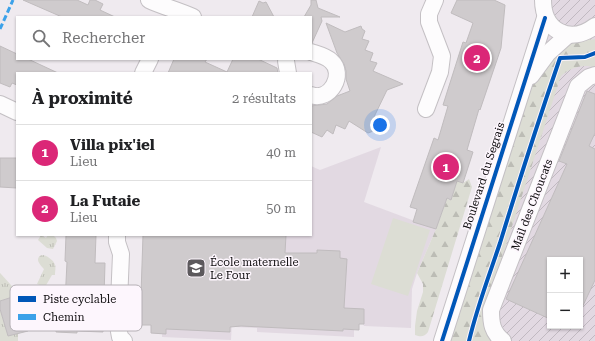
<!DOCTYPE html>
<html lang="fr">
<meta charset="utf-8">
<style>
:root{--surface:#fff;--page:#f2f2f2;--text:#202124;--muted:#757577;--line:#e0e0e0;--accent:#db2777}
body{margin:0;font-family:"Roboto Serif",serif;background:var(--page);color:var(--text)}
.controls{position:absolute;right:12px;bottom:12px;display:grid;overflow:hidden;border-radius:0px;box-shadow:0 1px 3px #0004}
.controls button{width:36px;height:36px;display:grid;place-items:center;padding:0;border:0;border-bottom:1px solid var(--line);background:var(--surface);color:var(--text);font:20px sans-serif}
.you{position:absolute;left:380px;top:125px;width:14px;height:14px;margin:-10px;border:3px solid #fff;border-radius:50%;background:#1a73e8;box-shadow:0 0 0 6px #1a73e833}
.badge{display:grid;place-items:center;width:26px;height:26px;border-radius:50%;background:var(--accent);color:#fff;font-size:13px;font-weight:700}
.pin{position:absolute;translate:-50% -50%;border:2px solid #fff;box-shadow:0 1px 4px #0006}
.list{margin:0;padding:0;list-style:none}
h2{display:flex;justify-content:space-between;align-items:center;height:52px;margin:0;padding:0 16px;font-size:17px}
h2 small{font-size:13px;font-weight:400;color:var(--muted)}
.list li{display:grid;grid-template-columns:26px 1fr auto;gap:12px;align-items:center;box-sizing:border-box;height:56px;padding:0 16px;border-top:1px solid var(--line)}
.list b{display:block;font-size:15px;white-space:nowrap}
.list p{margin:0;font-size:13px;white-space:nowrap;color:var(--muted)}
.list em{font-size:13px;font-style:normal;color:var(--muted)}
.icon{flex:none;width:22px;height:22px;fill:none;stroke:currentColor;stroke-width:2;stroke-linecap:round;stroke-linejoin:round}
.map{position:relative;flex:none;width:595px;height:341px;overflow:hidden}
.search{position:absolute;background:var(--surface);box-shadow:0 1px 3px #0004;left:16px;top:16px;width:296px;height:44px;display:flex;align-items:center;gap:10px;box-sizing:border-box;padding:0 14px;border-radius:0px;color:var(--muted);font-size:15px}
.panel{position:absolute;background:var(--surface);box-shadow:0 1px 3px #0004;left:16px;top:72px;width:296px;height:164px;border-radius:0px}
.map>svg:first-child{display:block}
.built{fill:#e2d9e2}
.industrial{fill:url(#industrial-furrows);fill-rule:evenodd}
.green{fill:#dcddd4}
.forest{fill:url(#forest-firs)}
.park{fill:url(#park-tufts)}
.building{fill:#cfcbcd;stroke:#c0bcbe}
.lines{fill:none;stroke-linecap:round;stroke-linejoin:round}
.minor-casing{stroke:#c4c0c4;stroke-width:18}
.minor{stroke:#fdfcfd;stroke-width:16}
.quiet{stroke:#3ca1e9;stroke-width:3;stroke-dasharray:6 3;stroke-linecap:butt}
.cycleway-casing{stroke:#fdf6fd;stroke-width:6}
.cycleway{stroke:#0057b8;stroke-width:4}
.labels{text-anchor:middle;dominant-baseline:central;stroke-width:3;stroke-linejoin:round;paint-order:stroke}
.street-label{font-size:11px;fill:#0d0b0d;stroke:#fdf6fd}
.poi-label{font-size:11px;fill:#0d0b0d;stroke:#fdf6fd;text-anchor:start}
.key{fill:#fdf6fd;stroke:#b5b0b5;stroke-width:1}
.key-label{font-size:11px;fill:#0d0b0d}
</style>
<div class="map">
<svg width="595" height="341" viewBox="0 0 595 341">
<defs>
<pattern id="industrial-furrows" width="10" height="10" patternUnits="userSpaceOnUse"><rect width="10" height="10" fill="#e2d9e2"/><path d="M-1 1l2-2M0 10L10 0M9 11l2-2" fill="none" stroke="#c1b9c1"/></pattern>
<pattern id="forest-firs" width="22" height="20" patternUnits="userSpaceOnUse"><rect width="22" height="20" fill="#dcddd4"/><path d="M5 1l3.5 6h-7zM16 11l3.5 6h-7z" fill="#bcbcb5"/></pattern>
<pattern id="park-tufts" width="24" height="20" patternUnits="userSpaceOnUse"><rect width="24" height="20" fill="#dcddd4"/><path d="M3 7l-1-3M5 7V3M7 7l1-3M15 17l-1-3M17 17v-4M19 17l1-3" fill="none" stroke="#bcbcb5"/></pattern>
</defs>
<rect width="100%" height="100%" fill="#efeaef"/>
<path class="built" d="M381 147 364 202 436 229 417 273 412 289 411 328 364 326 363 324H354V337L257 332V328L235 327V322H232L231 340 162 337V334L151 333V325H140L143 235H311V166L320 170Z"/>
<path class="industrial" d="M540 0H595V341H463L481 266ZM550 260H580V326H550Z"/>
<path class="green" d="M393 218 430 230 408 296 371 284Z"/>
<g class="forest">
<path d="M595 39V68C584 63 570 68 561 76L491 291 485 329 492 341H450L534 79 563 45 573 42Z"/>
<path d="M469 179 472 187 428 332C424 337 421 337 415 335V326L417 311 423 292V284L417 273 436 229 447 199 451 200 457 181 463 183Z"/>
</g>
<g class="park">
<path d="M41 235 46 238 48 235H53L56 238 57 241 53 249 47 248 38 240Z"/>
<path d="M42 255C46 255 54 260 55 265 56 267 55 272 55 275H52L45 287 37 284 44 269C40 265 34 258 42 255Z"/>
<path d="M0 273 1 274 20 295 0 301Z"/>
<path d="M0 309 8 336 18 333V341H0Z"/>
</g>
<g class="building">
<path d="M23 0H77L88 5 90 0H95L103 4 100 10 115 17H62Z"/>
<path d="M311 0H316L318 8 340 17H321L322 21 312 43 311 17H304L311 5Z"/>
<path d="M457 0H494L505 5 501 48 480 110 479 109 467 150 473 152 463 183 457 181 451 200 447 198 436 229 413 222 417 209 410 207 434 138 438 140 448 106 443 105 463 42 466 43 473 23 451 13Z"/>
<path d="M259 1 263 3 266 2 274 17H252Z"/>
<path d="M326 23 345 32 361 26 362 29 365 31 362 39 369 41 365 50 373 53 370 61 377 63 373 71 403 84 387 90 372 121 376 130 368 133 349 121 345 129 336 125 333 134 327 130 322 137 311 132V106L327 104 337 96 350 91 346 79V71L344 64 337 53Z"/>
<path d="M0 46 17 54V59H28L58 73H17V85L12 83 10 87 0 83Z"/>
<path d="M174 59H207L205 62 227 72 233 59H258L277 68 278 73H168Z"/>
<path d="M587 91 595 94V133L589 146 595 149V280L580 312V260H550V319L506 299 567 164 559 161Z"/>
<path d="M0 158H17V188L0 187Z"/>
<path d="M66 235H96L95 263H105L103 332 77 331V333L56 332V330L28 328V331L8 336 0 309V301L25 293 28 306 56 308 57 301 65 302 67 262 65 261Z"/>
<path d="M143 235H286L285 253H317V250L340 251V258L347 259 344 308 364 309V324H359V330L343 329V331L241 326 230 327V332L166 329V334L151 333V325H140Z"/>
</g>
<g class="lines">
<g class="minor-casing">
<g id="minor">
<path d="M149 0C164 7 178 10 193 17"/>
<path d="M543 0C543 31 570 45 595 26"/>
<path d="M311 52C317 54 326 56 331 61 346 74 330 102 311 95"/>
<path d="M286 61 288 73"/>
<path d="M143 73 150 59"/>
<path d="M531 76 548 53 568 35"/>
<path d="M0 104 17 112"/>
<path d="M426 109 440 72 442 56 429 22V14L435 0"/>
<path d="M117 235V242L121 254 118 326 120 337 124 341"/>
<path d="M442 341 545 18"/>
<path d="M503 341C492 332 491 323 491 310L578 86 589 77 595 75"/>
</g>
</g>
<use href="#minor" class="minor"/>
<path class="quiet" d="M0 29 13 0"/>
<g class="cycleway-casing">
<g id="cycleway">
<path d="M442 341 545 18"/>
<path d="M469 341C477 307 489 276 500 243 519 181 539 119 560 58L585 57 595 53"/>
</g>
</g>
<use href="#cycleway" class="cycleway"/>
</g>
<defs>
<g id="school-square" transform="scale(1)"><rect x="-9" y="-9" width="18" height="18" rx="4" fill="#5c595c" stroke="#fdf6fd"/><path d="M0-5L7-2L0 1L-7-2ZM-4 1L0 2.5L4 1V4Q0 6-4 4Z" fill="#fff"/></g>
</defs>
<g fill-rule="evenodd">
<use href="#school-square" x="196" y="268"/>
</g>
<g class="labels">
<g class="street-label">
<text transform="translate(484 176) rotate(-72)">Boulevard du Segrais</text>
<text transform="translate(532 205) rotate(-69)">Mail des Choucats</text>
</g>
<g class="poi-label">
<text x="210" y="262">École maternelle<tspan x="210" dy="13">Le Four</tspan></text>
</g>
</g>
<rect x="10" y="285" width="132" height="46" rx="6" class="key"/>
<rect x="18" y="296" width="18" height="6" fill="#0057b8"/>
<rect x="18" y="314" width="18" height="6" fill="#3ca1e9"/>
<g class="key-label">
<text x="43" y="303">Piste cyclable</text>
<text x="43" y="321">Chemin</text>
</g>
</svg>
<div class="controls">
<button>+</button>
<button>−</button>
</div>
<div class="you"></div>
<div class="pin badge" style="left:446px;top:167px">1</div>
<div class="pin badge" style="left:477px;top:58px">2</div>
<div class="search"><svg class="icon" aria-label="search" viewBox="0 0 24 24"><circle cx="10" cy="10" r="6"/><path d="M15 15l6 6"/></svg>Rechercher</div>
<section class="panel">
<h2>À proximité<small>2 résultats</small></h2>
<ul class="list">
<li><span class="badge">1</span><div><b>Villa pix'iel</b><p>Lieu</p></div><em>40 m</em></li>
<li><span class="badge">2</span><div><b>La Futaie</b><p>Lieu</p></div><em>50 m</em></li>
</ul>
</section>
</div>
